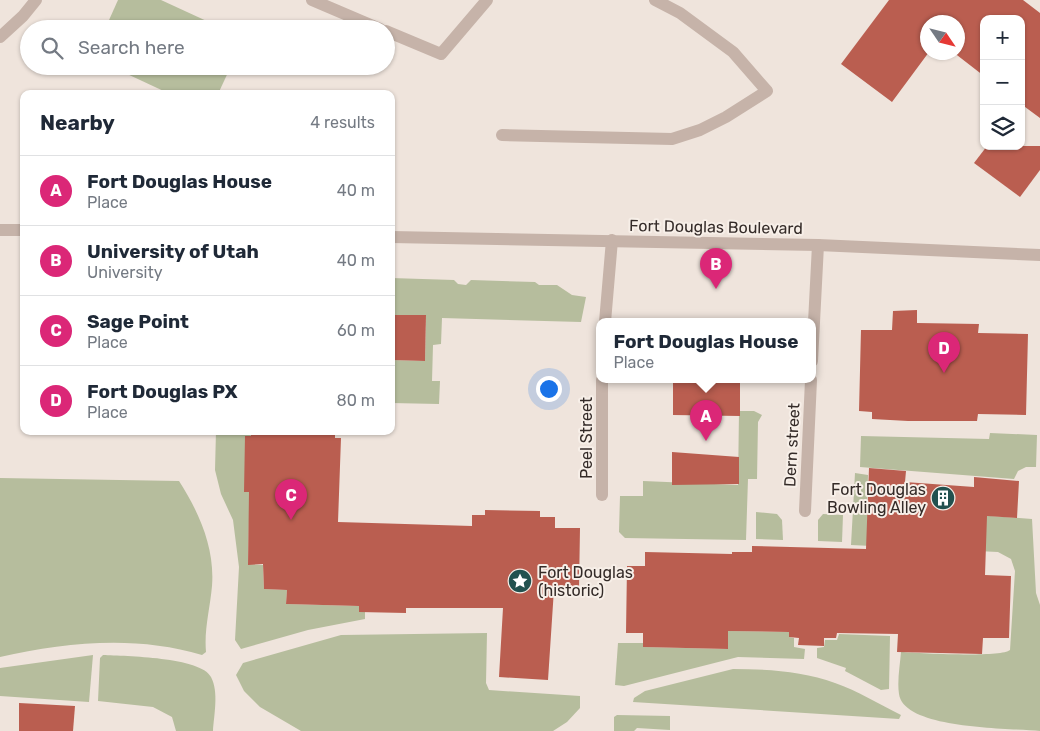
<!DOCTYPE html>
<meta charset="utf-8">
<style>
:root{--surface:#fff;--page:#f2f2f3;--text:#1f2937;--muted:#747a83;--line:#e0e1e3;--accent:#db2777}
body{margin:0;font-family:Rubik,sans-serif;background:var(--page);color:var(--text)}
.controls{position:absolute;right:15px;top:15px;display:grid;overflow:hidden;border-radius:10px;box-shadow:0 1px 4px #0004}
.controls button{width:45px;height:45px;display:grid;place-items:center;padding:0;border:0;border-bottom:1px solid var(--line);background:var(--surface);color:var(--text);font:25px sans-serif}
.compass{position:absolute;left:920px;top:15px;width:45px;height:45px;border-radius:50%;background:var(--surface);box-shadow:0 1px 4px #0004;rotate:125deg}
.you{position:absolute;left:548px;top:388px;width:18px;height:18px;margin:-12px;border:4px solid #fff;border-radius:50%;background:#1a73e8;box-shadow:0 0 0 8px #1a73e833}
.badge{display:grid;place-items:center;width:32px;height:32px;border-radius:50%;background:var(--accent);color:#fff;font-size:16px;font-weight:700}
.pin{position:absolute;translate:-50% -41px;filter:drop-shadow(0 1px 2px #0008)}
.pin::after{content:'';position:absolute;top:26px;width:18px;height:15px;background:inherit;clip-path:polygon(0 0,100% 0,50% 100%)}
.popup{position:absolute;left:596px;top:318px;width:220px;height:65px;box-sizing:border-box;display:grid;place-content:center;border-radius:10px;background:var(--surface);filter:drop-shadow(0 1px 4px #0005);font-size:16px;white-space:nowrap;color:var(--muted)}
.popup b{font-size:19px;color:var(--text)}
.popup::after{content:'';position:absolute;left:50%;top:100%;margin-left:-10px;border:10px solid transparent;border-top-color:var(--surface)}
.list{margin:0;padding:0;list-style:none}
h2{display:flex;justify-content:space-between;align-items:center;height:65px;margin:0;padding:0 20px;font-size:21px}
h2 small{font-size:16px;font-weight:400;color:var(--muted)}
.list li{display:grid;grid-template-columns:32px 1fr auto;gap:15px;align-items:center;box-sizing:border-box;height:70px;padding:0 20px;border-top:1px solid var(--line)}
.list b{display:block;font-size:19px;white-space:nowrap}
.list p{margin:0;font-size:16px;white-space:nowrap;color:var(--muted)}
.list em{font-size:16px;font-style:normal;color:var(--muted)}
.icon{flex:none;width:28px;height:28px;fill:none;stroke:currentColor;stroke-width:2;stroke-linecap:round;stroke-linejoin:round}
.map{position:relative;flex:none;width:1040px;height:731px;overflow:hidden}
.search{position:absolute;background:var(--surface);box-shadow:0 1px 4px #0004;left:20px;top:20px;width:375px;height:55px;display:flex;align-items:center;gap:12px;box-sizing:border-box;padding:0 18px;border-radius:28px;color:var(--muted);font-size:19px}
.panel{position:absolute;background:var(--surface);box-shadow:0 1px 4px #0004;left:20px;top:90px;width:375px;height:345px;border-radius:10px}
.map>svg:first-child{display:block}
.green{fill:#b6bd9d}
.building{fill:#ba5e50}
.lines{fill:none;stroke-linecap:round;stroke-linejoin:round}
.lane{stroke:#c6b3a9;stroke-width:12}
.street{stroke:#c6b3a9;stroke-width:12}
.labels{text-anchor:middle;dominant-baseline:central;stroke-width:4;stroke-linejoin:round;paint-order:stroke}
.street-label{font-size:16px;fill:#342b28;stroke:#f7efe8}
.poi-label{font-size:16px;fill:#342b28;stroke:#f7efe8;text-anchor:end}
</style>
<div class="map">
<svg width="1040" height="731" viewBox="0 0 1040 731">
<rect width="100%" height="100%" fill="#efe4dc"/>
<g class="green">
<path d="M118 0H161L224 29H105Z"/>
<path d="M110 66H231L218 94H170Z"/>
<path d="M391 278 454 280 458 284 466 285 471 280 535 282 539 285H557L572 295 586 297 581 322 442 318 441 344 433 345 432 381H440L439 404 391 403V360L425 361 426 316 391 315Z"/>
<path d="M739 411H754L762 415 758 422 757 479H748L746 540 625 538 619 532 620 496H643V481L738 485Z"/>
<path d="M216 431H251L248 564 263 565 264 589 287 590 286 604 359 606V612H365V619L308 630 241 649 235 640 239 567 233 520 221 494 215 470Z"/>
<path d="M990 433 1037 435 1036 467H1026L1018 471 1014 479 860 467 861 436 989 439Z"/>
<path d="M855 473 868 475 867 507 1032 519 1036 593 1040 605V731C1011 728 904 730 899 694 897 681 900 665 901 652 918 653 1000 658 1010 650L1015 571 1011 559 998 552 851 545Z"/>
<path d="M0 478 179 481C199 512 215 548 212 586 210 609 204 629 206 652L202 655C136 635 66 642 0 657Z"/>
<path d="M756 512 777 514 782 520 783 540 756 539Z"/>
<path d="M823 514 843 515 842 542 818 541V520Z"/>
<path d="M728 631 789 632V637L794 638V647L805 649 804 659 738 657 624 686 615 685 618 643H643V647L727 649Z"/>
<path d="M487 633 486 683 489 690 580 696V708L567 722 553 731H301L260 707 244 691 236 675 243 663 341 635Z"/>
<path d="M839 634 890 636 889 689 881 690 845 671 846 668 817 658V648L824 647 825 640H837Z"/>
<path d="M93 655 89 702 0 696V668Z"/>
<path d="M103 655C125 656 201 657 211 677 219 692 214 715 213 731H176L172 717 153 707 98 701 100 658Z"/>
<path d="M733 669C767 669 803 671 835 683 858 691 879 704 901 715L899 719 633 702 634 698 645 691Z"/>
<path d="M617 715 670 716V730L637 728 634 731H614V717Z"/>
</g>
<g class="building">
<path d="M889 0H1023L1040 13V118L1021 104V19H984V76L953 52H958V22H928L929 52 892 102 841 64Z"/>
<path d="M987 146H1040V170L1020 197 974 163Z"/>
<path d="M917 310V323L979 324 978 333 1028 334 1026 415 978 414 977 421H908L872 419V412L859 411 861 330H892L893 311Z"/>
<path d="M391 315H426L425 361 391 360Z"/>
<path d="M673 380H740V416L673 415Z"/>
<path d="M251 431H335V438H341L338 522 472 526V515H485V510L540 511V517H555V528H580L579 589H554L548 680 499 677 503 608H406V613L359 612V606L286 604 287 590 264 589 263 564 248 565 249 492H244L245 436H251Z"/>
<path d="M672 452 739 457V484L672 485Z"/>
<path d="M869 468 906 471 905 482 974 487V477L1019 481 1017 518 987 516 985 575 1011 576 1009 638H983L982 654 897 652 898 634 837 633 836 638H824V646L798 645 799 638 789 637V632L728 631V649L643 647V633H626L627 566H645V552L732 554V552H752V546L866 549Z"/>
<path d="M19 703 75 706 73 731H19Z"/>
</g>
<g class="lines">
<g class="lane">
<path d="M312 0 380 29"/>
<path d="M386 31 441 54 487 0"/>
<path d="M0 37 23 16 36 0"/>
<path d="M502 135 672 139 700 130 726 117 767 91 733 52 680 13 655 0"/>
<path d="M605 322 612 240"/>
<path d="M812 361 818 245"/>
<path d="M602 380V495"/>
<path d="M805 511 811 380"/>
</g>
<g class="street">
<path d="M0 230H24"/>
<path d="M391 237 818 245 1040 255"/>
</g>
</g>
<defs>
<g id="building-disc" transform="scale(1.25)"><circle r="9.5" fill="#22514f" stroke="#f7efe8"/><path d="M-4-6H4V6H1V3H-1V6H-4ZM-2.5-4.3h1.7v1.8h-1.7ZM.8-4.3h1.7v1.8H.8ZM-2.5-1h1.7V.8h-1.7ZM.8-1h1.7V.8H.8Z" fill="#fff"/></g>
<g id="sight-disc" transform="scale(1.25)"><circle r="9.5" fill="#22514f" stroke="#f7efe8"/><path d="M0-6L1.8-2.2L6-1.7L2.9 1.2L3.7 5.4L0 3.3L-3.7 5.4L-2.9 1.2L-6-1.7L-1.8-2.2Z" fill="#fff"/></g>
</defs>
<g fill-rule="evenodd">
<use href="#building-disc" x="943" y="498"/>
<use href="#sight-disc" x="520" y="581"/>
</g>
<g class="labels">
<g class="street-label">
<text transform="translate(716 227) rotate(1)">Fort Douglas Boulevard</text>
<text transform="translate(586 438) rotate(-90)">Peel Street</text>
<text transform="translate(792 445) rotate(-87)">Dern street</text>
</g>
<g class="poi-label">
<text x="926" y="489">Fort Douglas<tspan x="926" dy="18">Bowling Alley</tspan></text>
<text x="538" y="572" text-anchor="start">Fort Douglas<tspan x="538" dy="18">(historic)</tspan></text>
</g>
</g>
</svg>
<div class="controls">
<button>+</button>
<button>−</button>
<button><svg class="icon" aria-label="layers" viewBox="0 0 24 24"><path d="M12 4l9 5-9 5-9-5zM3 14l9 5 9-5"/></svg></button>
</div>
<svg class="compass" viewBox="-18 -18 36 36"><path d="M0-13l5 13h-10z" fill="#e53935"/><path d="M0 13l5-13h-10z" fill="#747a83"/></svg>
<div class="you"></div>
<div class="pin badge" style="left:706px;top:441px">A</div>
<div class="popup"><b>Fort Douglas House</b>Place</div>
<div class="pin badge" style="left:716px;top:289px">B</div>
<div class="pin badge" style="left:291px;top:520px">C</div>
<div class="pin badge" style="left:944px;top:373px">D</div>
<div class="search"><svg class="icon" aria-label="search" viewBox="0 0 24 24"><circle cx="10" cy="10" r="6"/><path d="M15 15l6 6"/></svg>Search here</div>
<section class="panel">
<h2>Nearby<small>4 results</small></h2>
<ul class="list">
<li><span class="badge">A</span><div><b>Fort Douglas House</b><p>Place</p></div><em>40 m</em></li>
<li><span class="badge">B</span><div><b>University of Utah</b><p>University</p></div><em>40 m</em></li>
<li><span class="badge">C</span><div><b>Sage Point</b><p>Place</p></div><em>60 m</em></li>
<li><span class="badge">D</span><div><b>Fort Douglas PX</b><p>Place</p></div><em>80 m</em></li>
</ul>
</section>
</div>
